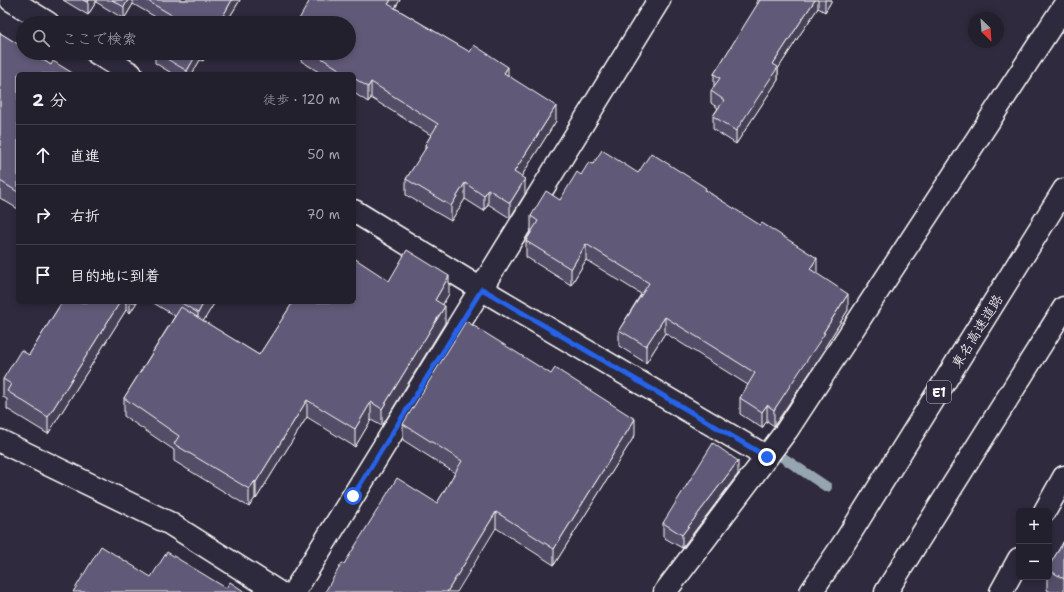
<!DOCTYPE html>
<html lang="ja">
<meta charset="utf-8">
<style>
:root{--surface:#23202e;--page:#2b2836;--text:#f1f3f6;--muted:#a3a3aa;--line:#403e4a}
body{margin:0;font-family:"Shantell Sans","Klee One",sans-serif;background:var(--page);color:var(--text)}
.controls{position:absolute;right:12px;bottom:12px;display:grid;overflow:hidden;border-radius:6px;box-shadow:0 2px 6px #0003}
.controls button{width:36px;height:36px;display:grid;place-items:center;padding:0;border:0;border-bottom:1px solid var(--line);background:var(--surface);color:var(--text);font:20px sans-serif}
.compass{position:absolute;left:968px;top:12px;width:36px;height:36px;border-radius:50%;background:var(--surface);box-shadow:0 2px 6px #0003;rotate:155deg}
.stop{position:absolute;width:12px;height:12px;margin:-9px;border:3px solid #2563eb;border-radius:50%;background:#fff}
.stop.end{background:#2563eb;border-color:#fff;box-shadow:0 1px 4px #0008}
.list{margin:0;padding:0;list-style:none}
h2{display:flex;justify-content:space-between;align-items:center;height:52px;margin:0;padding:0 16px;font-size:17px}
h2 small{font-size:13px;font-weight:400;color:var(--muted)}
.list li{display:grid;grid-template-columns:26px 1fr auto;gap:12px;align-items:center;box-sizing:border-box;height:60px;padding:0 16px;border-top:1px solid var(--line)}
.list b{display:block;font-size:15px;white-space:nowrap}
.list em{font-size:13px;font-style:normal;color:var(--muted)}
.icon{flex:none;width:22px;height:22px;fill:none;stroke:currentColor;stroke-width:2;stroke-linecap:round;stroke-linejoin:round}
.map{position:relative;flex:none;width:1064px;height:592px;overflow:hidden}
.search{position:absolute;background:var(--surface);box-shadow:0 2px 6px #0003;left:16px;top:16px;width:340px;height:44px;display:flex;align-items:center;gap:10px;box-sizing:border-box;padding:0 14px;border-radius:22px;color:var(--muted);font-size:15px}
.panel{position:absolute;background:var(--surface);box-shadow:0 2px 6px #0003;left:16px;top:72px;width:340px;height:232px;border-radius:6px}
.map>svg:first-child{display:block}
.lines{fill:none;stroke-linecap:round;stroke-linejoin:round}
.stream{stroke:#97a5b0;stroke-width:10}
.minor-casing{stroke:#fff;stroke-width:25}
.motorway-casing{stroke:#fff;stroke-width:25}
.minor{stroke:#2f2a3d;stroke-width:22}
.motorway{stroke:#2f2a3d;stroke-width:22}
.wall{fill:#534d67;stroke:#fff}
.shaded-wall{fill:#443f54;stroke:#fff}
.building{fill:#615a78;stroke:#fff}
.route{stroke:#2563eb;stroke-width:5}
.labels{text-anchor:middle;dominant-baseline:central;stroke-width:3;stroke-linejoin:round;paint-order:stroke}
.shield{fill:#2f2a3d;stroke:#c1bfc5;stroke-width:1}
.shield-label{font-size:13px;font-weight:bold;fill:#fff}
.street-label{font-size:14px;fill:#fff;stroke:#2f2a3d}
</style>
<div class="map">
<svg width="1064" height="592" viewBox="0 0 1064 592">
<rect width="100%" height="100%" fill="#2f2a3d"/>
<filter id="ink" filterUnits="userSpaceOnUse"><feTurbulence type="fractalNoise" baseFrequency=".025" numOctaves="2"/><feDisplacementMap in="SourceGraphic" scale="8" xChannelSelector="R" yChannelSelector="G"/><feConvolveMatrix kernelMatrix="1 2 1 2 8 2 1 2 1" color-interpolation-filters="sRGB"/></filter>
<g filter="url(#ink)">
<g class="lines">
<path class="stream" d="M782 457 827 487"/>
<g class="minor-casing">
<g id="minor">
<path d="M11 0 48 23"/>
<path d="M97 53 131 74"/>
<path d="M354 211 481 289 767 457"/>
<path d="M0 441 169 523 278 592"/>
<path d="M294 592 659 0"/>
<path d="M665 592 787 430 1064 6"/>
</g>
</g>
<g class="motorway-casing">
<g id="motorway">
<path d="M1045 511 1064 477"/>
<path d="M811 592 846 540 1064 190"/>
<path d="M886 592 1064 308"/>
<path d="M1001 592 1019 559"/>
</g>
</g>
<use href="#minor" class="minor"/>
<use href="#motorway" class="motorway"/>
</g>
<g class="wall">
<path d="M63 0H240L226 23H166L133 4 124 19 96 2 88 15Z"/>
<path d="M400 0 395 8 508 75 556 121 521 177 525 194 510 218 488 204 484 211 465 199 451 221 406 195V179L425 150V145L431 135 371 98 368 102 354 93V74H322L301 61V53H349V23H298V21Z"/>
<path d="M757 0H832L825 12 818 8 801 33 778 69V80L736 144 713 129V116L718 108 711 103V91L714 86V74L758 4H757Z"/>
<path d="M0 33 51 65 74 74H18V209L0 198Z"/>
<path d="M155 53H208L203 61 200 60 192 74H173L155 63Z"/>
<path d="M593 164 638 173 706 190 817 274 848 310 825 347V350L774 426 767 421 762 428 740 414V398L748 385 665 333 646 363 619 346V330L641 294 586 260 571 285 526 257V241L531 232V216L560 200 581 175Z"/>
<path d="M389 281 449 294 443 304 445 323 382 426 371 420 355 447 307 417 256 499 255 498 249 507 174 461V450L124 416V398L175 316 152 302H215L203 321 259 355 292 304 289 302H354Z"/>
<path d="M62 302H137L130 313 126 310 48 434 7 409V399L3 397V379L29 355Z"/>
<path d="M403 424 635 435 554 565 496 528 344 564 437 503 455 473 403 440Z"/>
<path d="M738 474 682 548 663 537V523Z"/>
<path d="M1064 541V592H1051L1047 590V577H1049V566Z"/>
</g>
<g class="shaded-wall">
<path d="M89 0H96V2L88 15V3Z"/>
<path d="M128 0H133V4L124 19V7Z"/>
<path d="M232 0H240L226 23H219Z"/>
<path d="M391 0H400L388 20V4Z"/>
<path d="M815 0H818V8L801 33 778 69V80L736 144V131L773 64 801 21Z"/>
<path d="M825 0H832L825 12Z"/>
<path d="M197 53H200V60L192 74H187V71Z"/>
<path d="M203 53H208L203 61Z"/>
<path d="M508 67V82L504 73Z"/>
<path d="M371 82V98L368 102V87Z"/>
<path d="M556 106V121L514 188V172Z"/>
<path d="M525 179V194L510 218V203Z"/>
<path d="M465 183V199L451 221V206Z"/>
<path d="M488 189V204L484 211V196Z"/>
<path d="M586 244V260L571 285V269Z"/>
<path d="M817 258V275L810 269Z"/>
<path d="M449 276V294L435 317V300Z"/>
<path d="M848 294V310L825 347V350L774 426V410Z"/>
<path d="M120 302H126V310L48 434V417Z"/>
<path d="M130 302H137L130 313Z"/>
<path d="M204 302H215L198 330V313Z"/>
<path d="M445 306V323L382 426V409Z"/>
<path d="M665 317V333L646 363V346Z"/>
<path d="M307 400V417L256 499V482Z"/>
<path d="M371 402V420L355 447V429Z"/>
<path d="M767 405V421L762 428V412Z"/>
<path d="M635 419V435L554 565V549Z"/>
<path d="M738 461V474L682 548V535Z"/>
<path d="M255 481V498L249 507V489Z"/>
<path d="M496 512V528L457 592H447Z"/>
</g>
<g class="building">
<path d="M83 0H89L88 3Z"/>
<path d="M112 0H128L124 7Z"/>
<path d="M146 0H232L219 23H171L175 17Z"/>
<path d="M310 0H391L388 4 470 52 474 45 508 67 504 73 556 106 514 172 525 179 510 203 488 189 484 196 465 183 451 206 406 179 427 146 425 145 438 124 371 82 368 87 354 78V74H347L313 53H349V23H301L298 21Z"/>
<path d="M760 0H815L801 21 773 64 778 67 736 131 713 116 724 100 711 91 720 78 714 74Z"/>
<path d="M0 33 23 47V53H32L51 65 53 61 74 74H18V192L0 181Z"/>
<path d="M157 53H197L187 71Z"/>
<path d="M602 150 638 173 651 153 706 188 705 190 760 225 762 223 817 258 810 269 848 294 823 333H825L774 410 767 405 762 412 740 398 755 373 665 317 646 346 619 330 649 283 586 244 571 269 526 241 538 221 531 216 546 191 560 200 577 172 581 175 589 162 593 164Z"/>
<path d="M407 250 449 276 435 300 445 306 382 409 371 402 355 429 307 400 256 482 255 481 249 489 174 444 179 436 124 398 181 307 259 355 293 302H354V258L389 281Z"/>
<path d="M62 302H120L48 417 7 391 11 384 3 379 21 350 29 355Z"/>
<path d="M180 302H204L198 313Z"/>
<path d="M466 321 551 374 555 368 635 419 554 549 496 512 447 592H325L342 563 344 564 397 478 437 503 462 461 403 424Z"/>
<path d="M713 443 738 461 682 535 663 523Z"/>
<path d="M1064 541V579L1049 570V566Z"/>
<path d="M101 546 151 577 167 552 226 588 230 582 245 592H73Z"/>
</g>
</g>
<g class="lines" filter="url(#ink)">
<path class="route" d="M353 496 482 289 767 457"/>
</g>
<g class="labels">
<rect class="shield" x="927" y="381" width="24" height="22" rx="3"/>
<g class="shield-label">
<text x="939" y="392">E1</text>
</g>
<g class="street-label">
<text transform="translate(977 331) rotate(-58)">東名高速道路</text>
</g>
</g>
</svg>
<div class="controls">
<button>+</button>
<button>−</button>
</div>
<svg class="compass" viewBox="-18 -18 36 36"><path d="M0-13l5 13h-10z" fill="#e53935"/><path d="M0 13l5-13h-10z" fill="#a3a3aa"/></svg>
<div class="stop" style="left:353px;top:496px"></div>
<div class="stop end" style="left:767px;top:457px"></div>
<div class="search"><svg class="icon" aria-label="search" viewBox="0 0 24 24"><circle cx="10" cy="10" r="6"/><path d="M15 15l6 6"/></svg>ここで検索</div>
<section class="panel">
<h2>2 分<small>徒歩 · 120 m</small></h2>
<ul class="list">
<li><svg class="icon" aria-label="ahead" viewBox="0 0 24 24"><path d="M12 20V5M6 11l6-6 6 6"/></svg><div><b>直進</b></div><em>50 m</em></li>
<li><svg class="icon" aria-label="right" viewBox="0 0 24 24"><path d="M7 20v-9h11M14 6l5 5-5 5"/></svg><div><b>右折</b></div><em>70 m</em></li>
<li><svg class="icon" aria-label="arrive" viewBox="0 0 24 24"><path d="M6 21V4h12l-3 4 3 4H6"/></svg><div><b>目的地に到着</b></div></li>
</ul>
</section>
</div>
